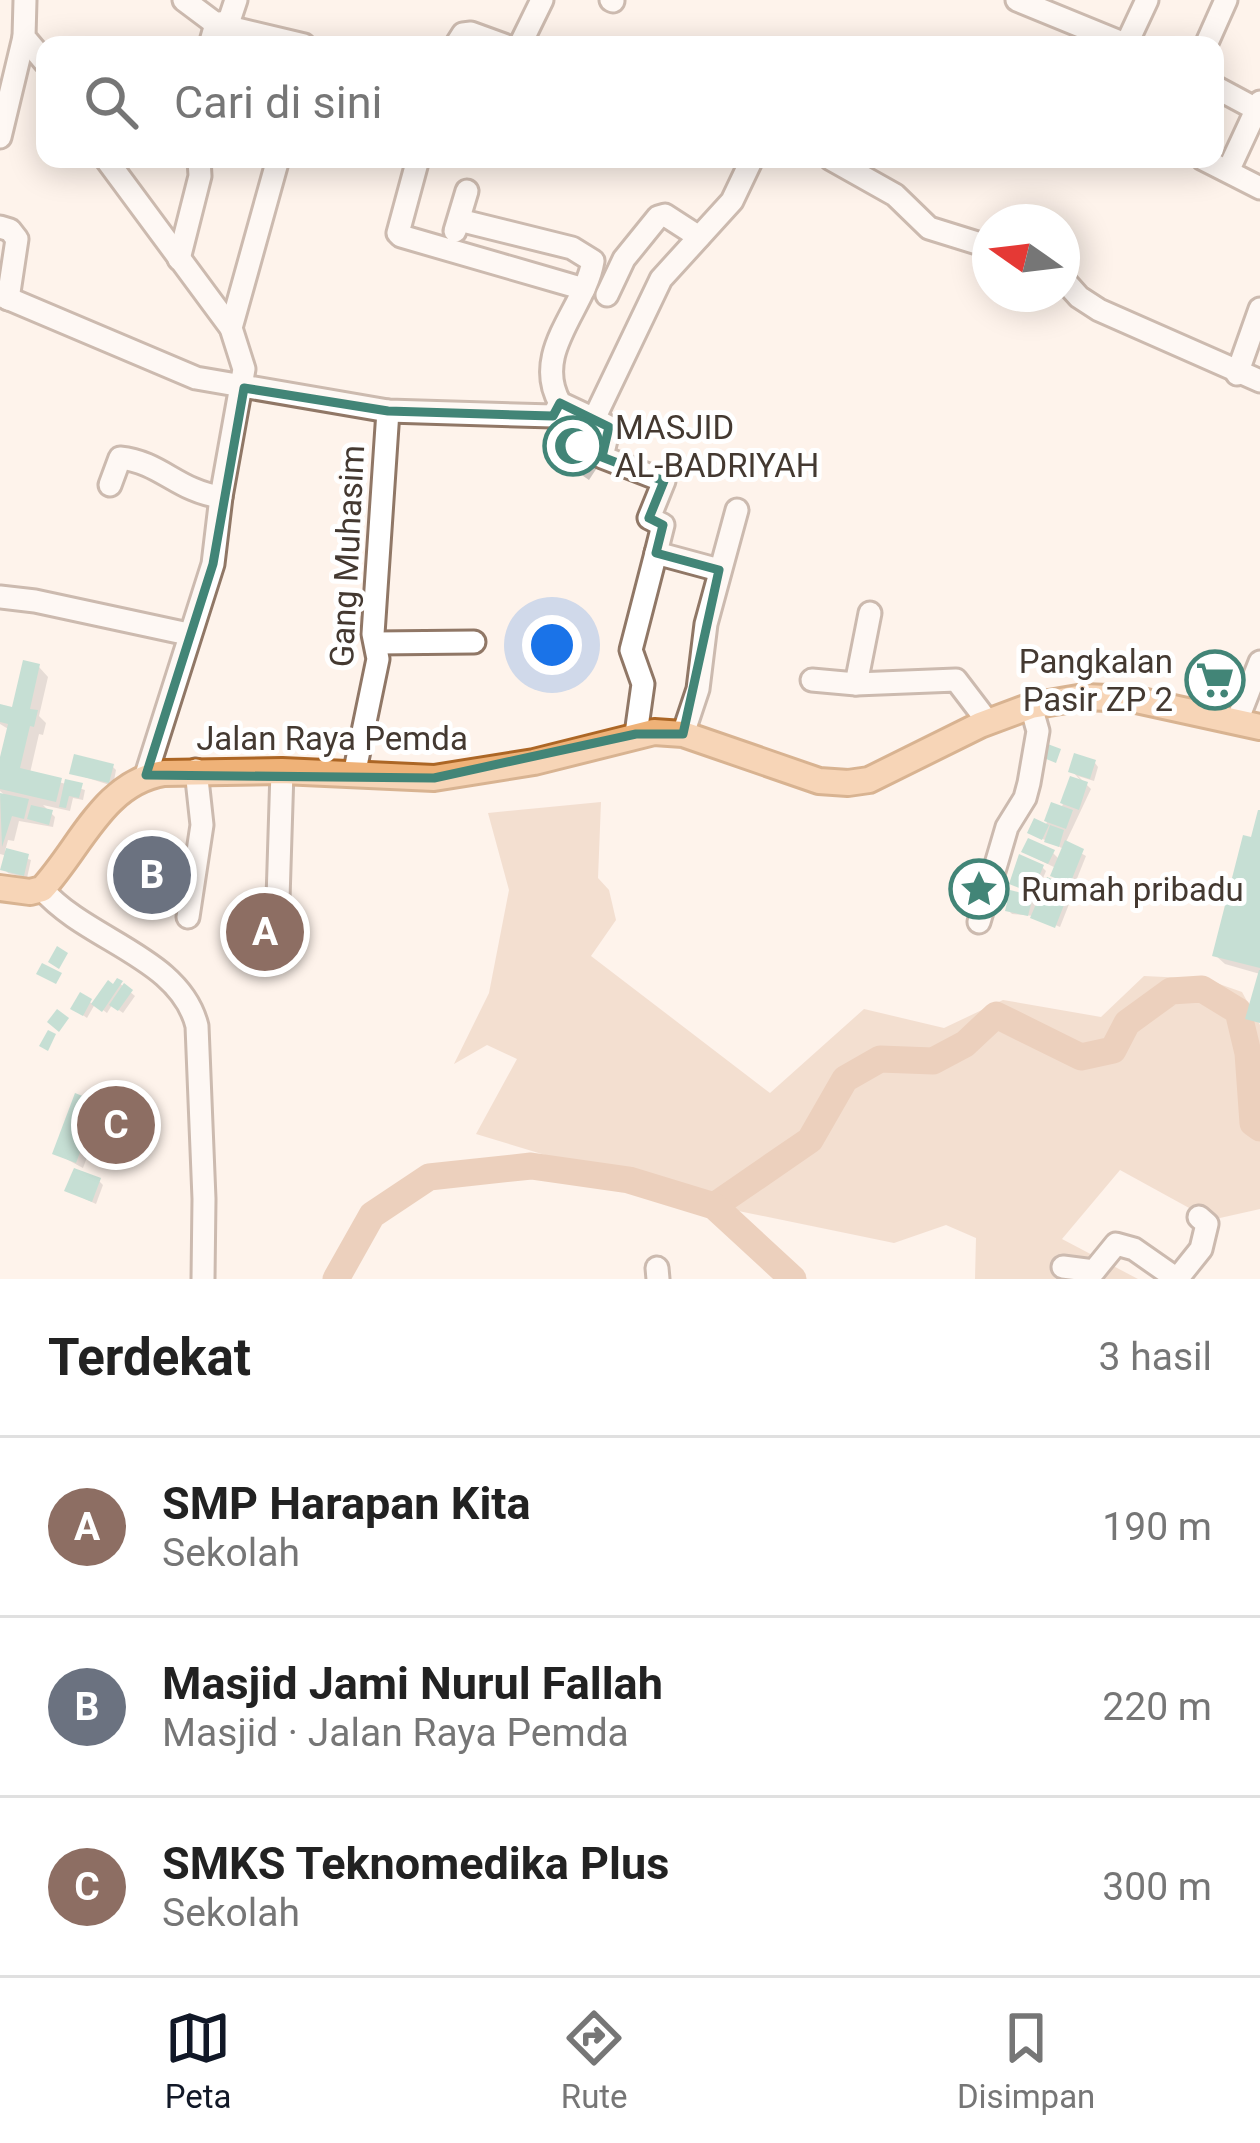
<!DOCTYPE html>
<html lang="id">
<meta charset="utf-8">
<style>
:root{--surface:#fff;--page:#f2f2f2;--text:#222;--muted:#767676;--line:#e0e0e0;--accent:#111827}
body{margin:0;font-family:Roboto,sans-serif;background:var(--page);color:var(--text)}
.compass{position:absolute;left:972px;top:204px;width:108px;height:108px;border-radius:50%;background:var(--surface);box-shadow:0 6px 30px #0003;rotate:284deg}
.you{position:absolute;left:552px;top:645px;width:42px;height:42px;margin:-30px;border:9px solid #fff;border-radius:50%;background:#1a73e8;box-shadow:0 0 0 18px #1a73e833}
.badge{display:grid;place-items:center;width:78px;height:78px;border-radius:50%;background:var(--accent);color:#fff;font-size:39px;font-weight:700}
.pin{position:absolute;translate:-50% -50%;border:6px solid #fff;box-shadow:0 3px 12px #0006}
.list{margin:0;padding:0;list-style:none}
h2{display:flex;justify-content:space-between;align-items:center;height:156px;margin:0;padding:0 48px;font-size:51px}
h2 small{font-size:39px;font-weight:400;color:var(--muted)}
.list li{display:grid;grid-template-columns:78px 1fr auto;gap:36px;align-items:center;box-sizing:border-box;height:180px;padding:0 48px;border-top:3px solid var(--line)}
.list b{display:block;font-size:45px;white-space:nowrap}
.list p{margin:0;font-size:39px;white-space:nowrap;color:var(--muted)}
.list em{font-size:39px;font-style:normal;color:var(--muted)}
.icon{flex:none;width:66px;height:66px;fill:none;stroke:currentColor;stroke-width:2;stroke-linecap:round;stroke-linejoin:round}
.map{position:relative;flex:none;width:1260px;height:1279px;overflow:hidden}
.search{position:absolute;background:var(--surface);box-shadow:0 6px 30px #0003;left:36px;right:36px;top:36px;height:132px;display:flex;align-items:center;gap:30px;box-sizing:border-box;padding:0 42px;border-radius:24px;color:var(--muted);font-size:45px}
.sheet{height:696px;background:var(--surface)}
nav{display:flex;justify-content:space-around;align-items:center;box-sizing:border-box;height:168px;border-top:3px solid var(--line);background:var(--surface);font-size:33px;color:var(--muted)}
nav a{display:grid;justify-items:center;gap:6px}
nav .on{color:var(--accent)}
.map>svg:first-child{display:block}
.green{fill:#e7c7b0}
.shadow{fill:#0003}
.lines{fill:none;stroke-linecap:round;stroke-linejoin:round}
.river{stroke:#d7a785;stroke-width:27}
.building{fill:#83c8b8}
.minor-casing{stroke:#907766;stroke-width:27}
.major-casing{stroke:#ac6625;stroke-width:30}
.minor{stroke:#fff;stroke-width:21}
.major{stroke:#efb278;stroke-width:24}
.marked{fill:none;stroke:#428577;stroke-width:9;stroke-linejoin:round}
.labels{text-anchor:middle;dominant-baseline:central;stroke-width:10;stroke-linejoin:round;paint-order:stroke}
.poi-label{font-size:33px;fill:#443931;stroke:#fff;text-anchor:start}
.street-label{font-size:33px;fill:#443931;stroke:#fff}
</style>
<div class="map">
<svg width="1260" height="1279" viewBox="0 0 1260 1279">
<rect width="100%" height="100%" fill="#fef3eb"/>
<path class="green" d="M601 802 598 878 609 890 616 920 591 956 770 1093 864 1009 944 1028 1003 1000 1101 1017 1144 976 1205 979 1242 992 1260 1025V1209L1211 1220 1120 1170 1062 1239 1138 1279H975L976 1238 946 1225 894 1243 714 1206 476 1134 517 1059 487 1045 454 1064 489 993 509 890 488 813Z"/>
<g class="shadow">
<path d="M608 451 589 480 554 456Z"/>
<path d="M39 667 48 677 39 716 46 723 43 735 39 734 30 773 85 790 83 800 73 798 70 811 43 805 55 817 53 827 19 821 14 841 8 840 5 851 31 860 27 878 8 873 4 869 7 856 0 854V796L7 797 0 791V770L10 730 0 724V707L14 711Z"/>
<path d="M1095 763 1098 767 1094 781 1078 776 1091 789 1065 844 1086 856 1074 886 1060 880 1073 894 1060 927 1034 916 1012 914 1008 910 1032 898 1039 905 1048 881 1067 889 1054 875 1056 868 1029 855 1053 853 1060 860 1064 849 1030 833 1045 827 1053 806 1061 809 1072 780 1084 784 1072 771Z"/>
<path d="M112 766 116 770 113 786 72 773Z"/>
<path d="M1260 821V974L1225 964 1215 955Z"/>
<path d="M181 860 188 867 171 911 135 899 128 892Z"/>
<path d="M1042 867 1046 871 1036 895 1012 883Z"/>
<path d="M118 982 135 996 123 1013 112 1005 107 1013 95 1004 87 1018 74 1009 81 996 94 1005 108 985 114 988Z"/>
<path d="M77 1097 118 1113 125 1120 119 1136 98 1128 83 1168 55 1153Z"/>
<path d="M99 1181 103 1185 96 1204 68 1191Z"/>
</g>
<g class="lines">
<g class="river">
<path d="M714 1206 810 1140 845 1079 880 1059 933 1061 965 1044 996 1015 1081 1057 1113 1050 1127 1023 1171 991 1202 989 1238 1011 1248 1053 1253 1123 1260 1128"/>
<path d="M336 1279 372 1215 429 1177 531 1166 629 1180 714 1206 793 1279"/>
</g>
</g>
<g class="building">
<path d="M561 416 603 442 581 476 544 449Z"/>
<path d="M23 660 40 664 30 709 38 710 34 727 30 726 20 768 62 778 56 802 0 789V757L8 724 0 722V704L12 707Z"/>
<path d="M1045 743 1061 749 1056 763 1039 756Z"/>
<path d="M1074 753 1096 760 1090 779 1068 772Z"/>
<path d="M74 754 114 764 109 783 69 774Z"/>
<path d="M1070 776 1088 782 1079 810 1060 803Z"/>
<path d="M65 779 83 783 79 798 69 796 66 808 59 807Z"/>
<path d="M0 793 29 799 24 819 12 816 2 847Z"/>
<path d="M1051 802 1073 810 1066 829 1044 821Z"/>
<path d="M31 805 53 810 49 825 27 819Z"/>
<path d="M1258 810H1260V968L1212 956 1243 835 1251 837Z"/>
<path d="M1034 818 1049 825 1042 840 1027 833Z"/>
<path d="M1050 825 1064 830 1059 847 1044 842Z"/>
<path d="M1028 838 1055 850 1048 864 1021 852Z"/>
<path d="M1065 840 1084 849 1070 884 1050 876Z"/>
<path d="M136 844 183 858 164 907 125 893Z"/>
<path d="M6 848 29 854 24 876 0 870Z"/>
<path d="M1019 854 1044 865 1032 893 1009 884Z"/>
<path d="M1047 877 1071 887 1055 928 1030 918 1039 897 1044 898 1039 896Z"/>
<path d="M1010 890 1033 896 1028 916 1005 911Z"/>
<path d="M57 946 68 953 59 969 48 962Z"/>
<path d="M42 963 62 973 56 984 36 974Z"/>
<path d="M1259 970H1260V1023L1245 1019Z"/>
<path d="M117 978 123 981 102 1012 91 1004 108 980 113 984Z"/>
<path d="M124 983 133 990 118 1011 109 1005Z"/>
<path d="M80 992 92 999 83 1016 70 1009Z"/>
<path d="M57 1009 69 1018 59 1032 47 1022Z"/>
<path d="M48 1030 56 1034 48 1051 39 1046Z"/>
<path d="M75 1093 120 1111 112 1131 91 1123 76 1163 52 1154Z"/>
<path d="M74 1168 101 1178 92 1202 64 1191Z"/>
</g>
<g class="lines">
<g class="minor-casing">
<g id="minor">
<path d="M25 0 24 37 45 62"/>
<path d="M184 0 216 24 304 45"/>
<path d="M611 0 613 1"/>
<path d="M1017 0 1127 45"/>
<path d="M210 45 216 24 229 21 236 0"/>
<path d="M456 45 463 34 471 33 504 45"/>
<path d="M520 45 542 0"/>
<path d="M1126 45 1147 0"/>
<path d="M1206 45 1226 0"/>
<path d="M1215 87 1256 109"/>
<path d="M0 137 24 37"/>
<path d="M106 159 231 328 244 369 221 497 213 564 146 775"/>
<path d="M418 159 398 233 401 236 584 289"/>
<path d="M831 159 895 195 929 228 990 247"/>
<path d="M1203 159 1260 188"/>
<path d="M1228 171 1260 102"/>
<path d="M463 221 572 248 593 261C585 309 531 352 560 403L594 419 661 279 732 201 752 159"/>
<path d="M0 227 10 230 17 239 8 299"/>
<path d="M455 231 467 191"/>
<path d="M179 259 200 176 199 159"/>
<path d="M1062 278 1079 297 1099 310 1260 381"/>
<path d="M0 295 196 378 388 411 553 416 560 403"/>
<path d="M607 295 624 259 658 217 665 215 699 237"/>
<path d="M231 328 278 159"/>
<path d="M1237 374 1260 309"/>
<path d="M594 419 609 427 602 457 664 481 649 518 663 525 656 553 719 570"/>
<path d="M110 485 120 458C161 462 177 491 221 497"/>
<path d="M0 597 35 601 188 634"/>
<path d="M376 643 474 642"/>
<path d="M812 680 856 684 956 680 988 722"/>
<path d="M856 684 870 613"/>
<path d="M1237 721 1260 662"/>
<path d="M636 734 643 684 631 650 656 553"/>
<path d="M683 734 698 689 706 624 737 510"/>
<path d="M354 775 378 659 373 634 388 411"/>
<path d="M42 889C87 941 180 957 197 1026L204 1199 203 1279"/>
<path d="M188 917 202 825 196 770"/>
<path d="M979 922 1007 827 1025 798 1029 783 1038 731 1031 706"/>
<path d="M277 931 282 771"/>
<path d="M1063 1267 1094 1271 1116 1244 1134 1249 1177 1279"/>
<path d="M657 1268 658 1279"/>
<path d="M1177 1279 1201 1249 1207 1224 1199 1217"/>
</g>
</g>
<g class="major-casing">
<path id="major" d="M0 888 30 892 42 889C81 847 103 783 164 773L282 771 434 778 534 762 654 732 683 734 819 781 848 783 869 780 980 725 1031 706 1084 697 1132 699 1260 727"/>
</g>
<use href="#minor" class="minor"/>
<use href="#major" class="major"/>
</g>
<path d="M0 0H1260V1279H0ZM244 388 388 411 553 416 560 403 609 427 602 457 664 481 649 518 663 525 656 553 719 570 683 734H636L434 778 146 775 213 564Z" fill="#fef3eb" fill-opacity=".55" fill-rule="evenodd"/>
<path class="marked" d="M244 388 388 411 553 416 560 403 609 427 602 457 664 481 649 518 663 525 656 553 719 570 683 734H636L434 778 146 775 213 564Z"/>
<defs>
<g id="mosque-ring" transform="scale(3)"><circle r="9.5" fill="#fff" stroke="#428577" stroke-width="1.5"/><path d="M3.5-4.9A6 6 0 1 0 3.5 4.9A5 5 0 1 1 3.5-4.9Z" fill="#428577"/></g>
<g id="supermarket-ring" transform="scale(3)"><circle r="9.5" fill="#fff" stroke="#428577" stroke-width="1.5"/><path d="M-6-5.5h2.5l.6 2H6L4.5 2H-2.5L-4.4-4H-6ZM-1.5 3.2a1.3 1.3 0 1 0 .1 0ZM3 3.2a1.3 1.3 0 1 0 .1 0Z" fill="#428577"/></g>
<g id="sight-ring" transform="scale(3)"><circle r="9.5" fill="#fff" stroke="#428577" stroke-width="1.5"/><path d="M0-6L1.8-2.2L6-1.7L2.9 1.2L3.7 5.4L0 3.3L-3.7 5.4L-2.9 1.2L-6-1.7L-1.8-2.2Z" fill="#428577"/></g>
</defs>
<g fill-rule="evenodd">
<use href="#mosque-ring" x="573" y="446"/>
<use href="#supermarket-ring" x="1215" y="680"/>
<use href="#sight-ring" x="979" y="889"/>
</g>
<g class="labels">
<g class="poi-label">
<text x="615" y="427">MASJID<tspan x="615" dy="38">AL-BADRIYAH</tspan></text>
<text x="1173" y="661" text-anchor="end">Pangkalan<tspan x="1173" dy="38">Pasir ZP 2</tspan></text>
<text x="1021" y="889">Rumah pribadu</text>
</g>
<g class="street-label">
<text transform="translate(347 556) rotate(-87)">Gang Muhasim</text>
<text x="332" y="738">Jalan Raya Pemda</text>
</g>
</g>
</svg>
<svg class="compass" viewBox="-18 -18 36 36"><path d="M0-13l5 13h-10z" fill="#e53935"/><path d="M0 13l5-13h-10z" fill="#767676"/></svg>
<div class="you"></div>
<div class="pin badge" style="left:265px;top:932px;background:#8d6e63">A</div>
<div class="pin badge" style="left:152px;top:875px;background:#6b7280">B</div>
<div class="pin badge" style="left:116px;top:1125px;background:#8d6e63">C</div>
<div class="search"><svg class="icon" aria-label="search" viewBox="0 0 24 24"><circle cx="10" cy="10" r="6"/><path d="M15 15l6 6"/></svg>Cari di sini</div>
</div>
<section class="sheet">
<h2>Terdekat<small>3 hasil</small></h2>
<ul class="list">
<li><span class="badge" style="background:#8d6e63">A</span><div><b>SMP Harapan Kita</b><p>Sekolah</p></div><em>190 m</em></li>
<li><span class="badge" style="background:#6b7280">B</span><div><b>Masjid Jami Nurul Fallah</b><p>Masjid · Jalan Raya Pemda</p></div><em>220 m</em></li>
<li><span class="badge" style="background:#8d6e63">C</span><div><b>SMKS Teknomedika Plus</b><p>Sekolah</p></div><em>300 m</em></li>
</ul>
</section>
<nav>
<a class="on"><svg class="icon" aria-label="map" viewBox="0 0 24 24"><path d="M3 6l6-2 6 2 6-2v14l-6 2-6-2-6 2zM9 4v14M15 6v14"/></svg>Peta</a>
<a><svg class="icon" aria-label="directions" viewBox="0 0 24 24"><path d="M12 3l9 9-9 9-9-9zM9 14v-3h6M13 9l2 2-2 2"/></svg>Rute</a>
<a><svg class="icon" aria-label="saved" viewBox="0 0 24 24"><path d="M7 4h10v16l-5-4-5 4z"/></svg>Disimpan</a>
</nav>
